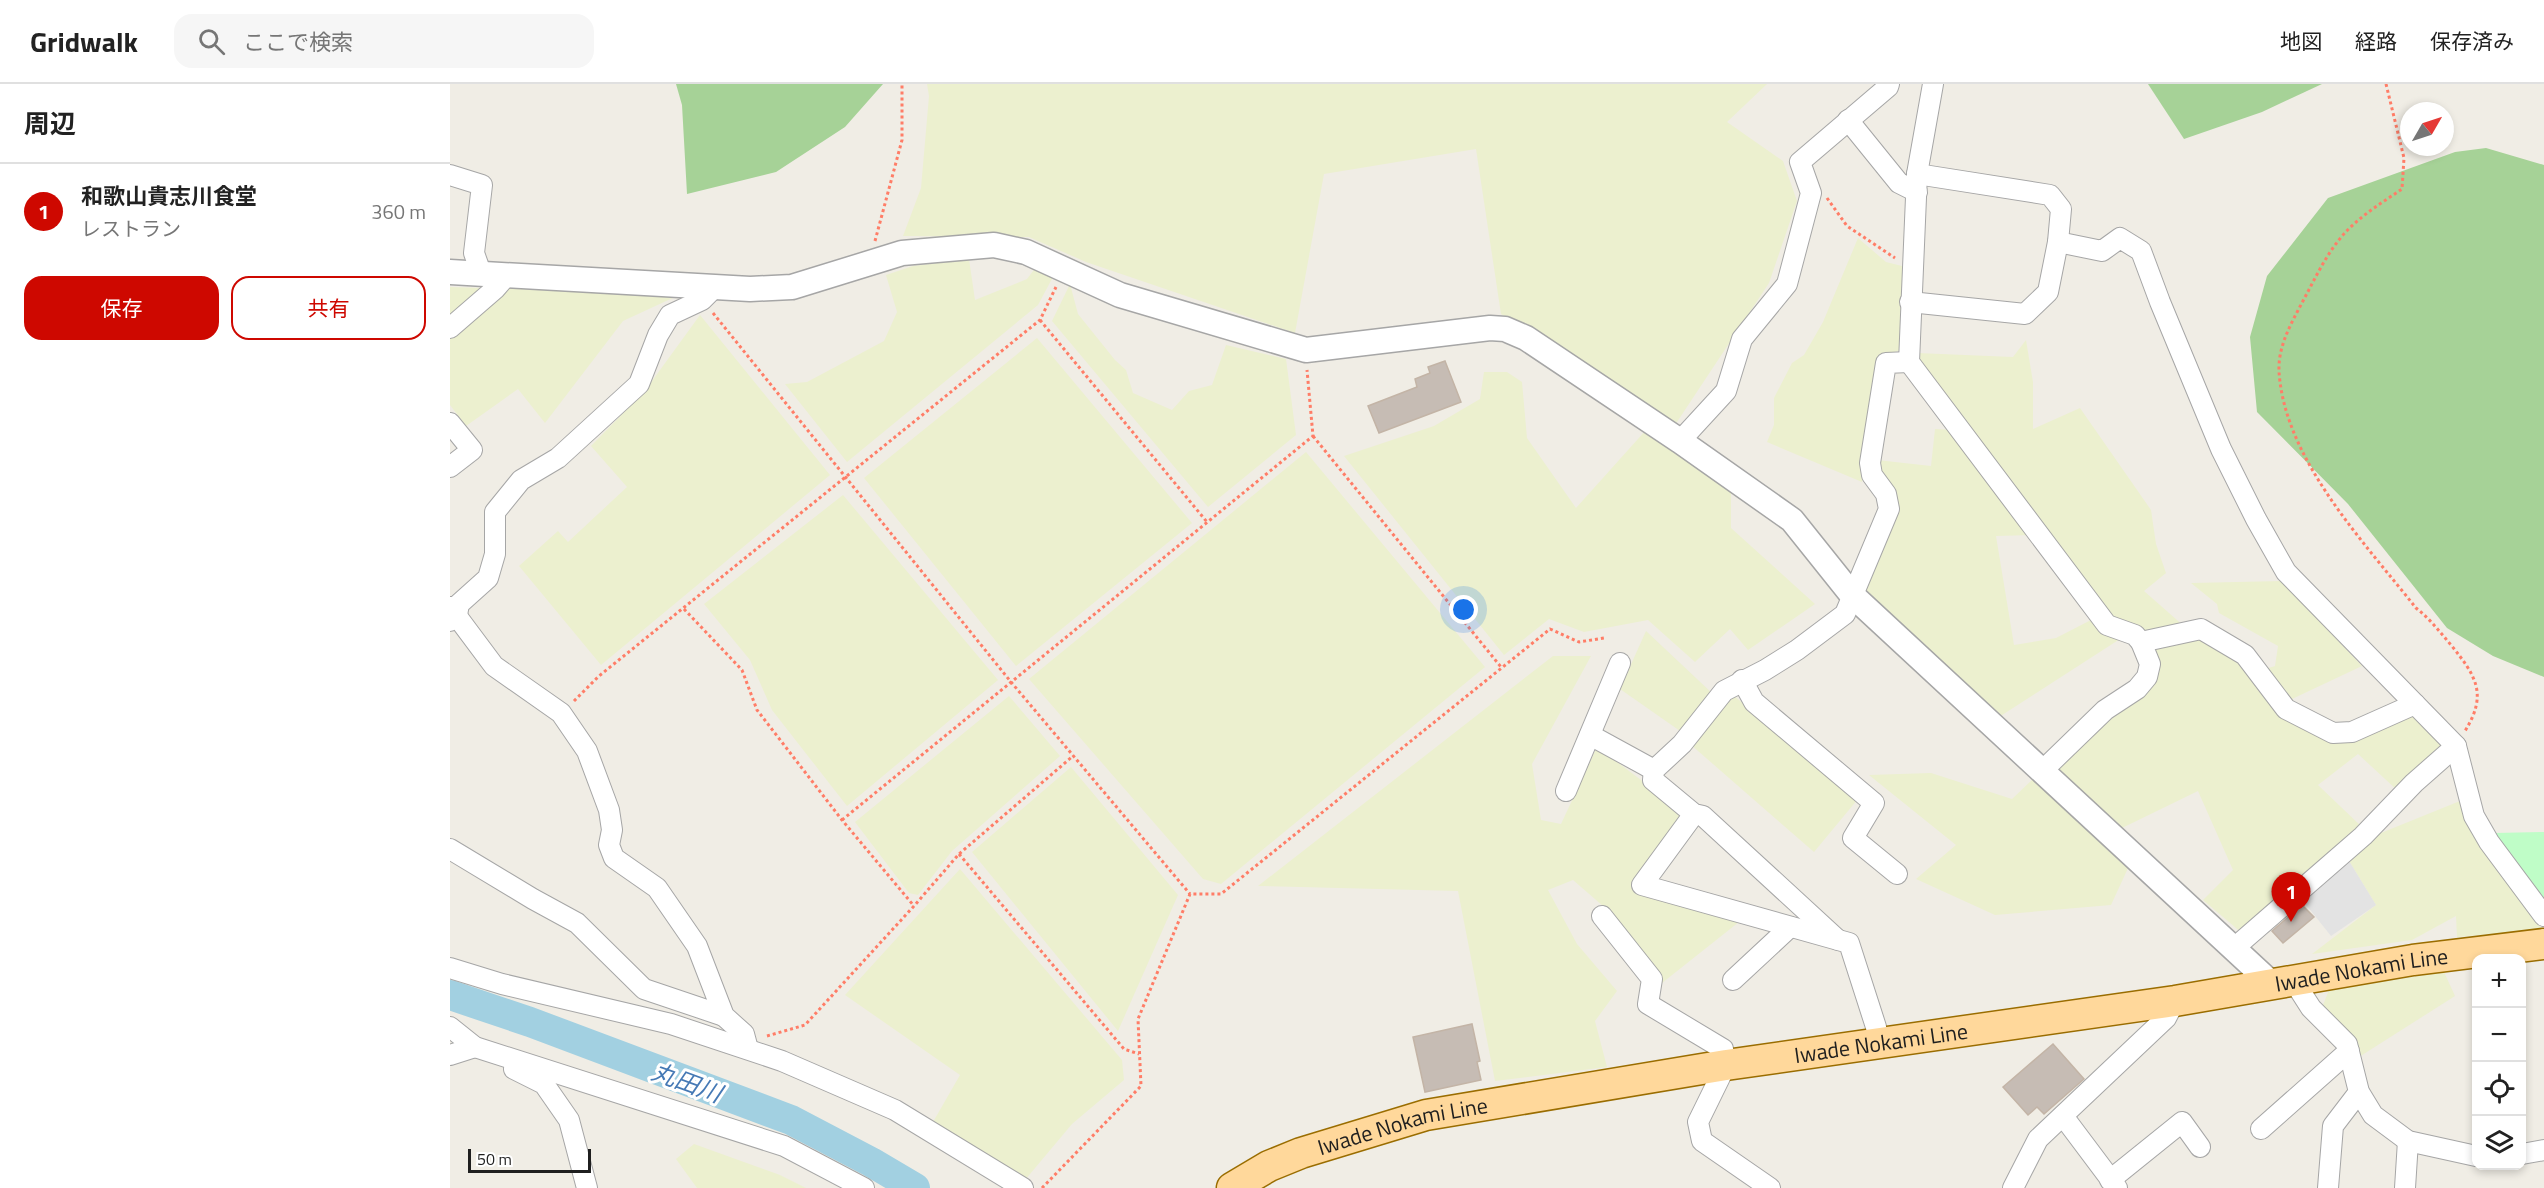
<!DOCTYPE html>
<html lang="ja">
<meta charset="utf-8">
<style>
:root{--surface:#fff;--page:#f6f6f6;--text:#222;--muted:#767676;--line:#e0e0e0;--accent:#ce0800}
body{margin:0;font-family:"Titillium Web","Noto Sans JP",sans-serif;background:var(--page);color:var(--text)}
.controls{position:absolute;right:18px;bottom:18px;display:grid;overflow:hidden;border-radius:12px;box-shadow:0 3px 9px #0003}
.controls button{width:54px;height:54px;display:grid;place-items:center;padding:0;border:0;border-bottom:2px solid var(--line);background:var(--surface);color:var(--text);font:30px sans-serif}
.compass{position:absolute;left:1950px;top:18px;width:54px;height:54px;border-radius:50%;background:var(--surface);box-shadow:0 3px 9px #0003;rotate:51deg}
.scale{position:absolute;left:18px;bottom:15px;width:123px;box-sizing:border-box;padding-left:6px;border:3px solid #1f1f1f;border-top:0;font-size:16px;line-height:21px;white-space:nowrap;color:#1f1f1f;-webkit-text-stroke:4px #fff;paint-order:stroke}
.you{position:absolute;left:1014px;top:526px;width:21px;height:21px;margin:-15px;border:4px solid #fff;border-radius:50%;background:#1a73e8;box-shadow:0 0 0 9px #1a73e833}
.badge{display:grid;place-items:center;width:39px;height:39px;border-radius:50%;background:var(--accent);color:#fff;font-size:20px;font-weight:700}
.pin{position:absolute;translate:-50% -50px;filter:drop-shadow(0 2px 3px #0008)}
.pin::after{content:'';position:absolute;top:32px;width:21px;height:18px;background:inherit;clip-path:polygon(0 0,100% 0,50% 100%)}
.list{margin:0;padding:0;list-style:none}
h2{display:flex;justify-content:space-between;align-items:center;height:78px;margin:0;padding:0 24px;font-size:26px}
h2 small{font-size:20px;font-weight:400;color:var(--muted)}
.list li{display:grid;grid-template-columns:39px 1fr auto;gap:18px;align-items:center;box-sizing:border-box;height:96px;padding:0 24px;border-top:2px solid var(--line)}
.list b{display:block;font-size:22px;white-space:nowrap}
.list p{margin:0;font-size:20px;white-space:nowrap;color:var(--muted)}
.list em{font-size:20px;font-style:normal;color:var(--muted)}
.actions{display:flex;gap:12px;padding:18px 24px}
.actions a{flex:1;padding:14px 0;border:2px solid var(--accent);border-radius:18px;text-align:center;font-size:21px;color:var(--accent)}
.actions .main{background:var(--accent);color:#fff}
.icon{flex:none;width:33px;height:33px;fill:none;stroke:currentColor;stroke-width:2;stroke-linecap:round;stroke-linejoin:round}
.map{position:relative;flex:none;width:2094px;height:1104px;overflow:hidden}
header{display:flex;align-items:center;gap:36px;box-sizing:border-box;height:84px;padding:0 30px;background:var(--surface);border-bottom:2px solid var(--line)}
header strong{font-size:28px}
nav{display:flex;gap:33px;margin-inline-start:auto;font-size:21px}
.search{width:420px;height:54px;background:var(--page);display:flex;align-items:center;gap:15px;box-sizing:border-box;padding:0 21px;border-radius:18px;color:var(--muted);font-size:22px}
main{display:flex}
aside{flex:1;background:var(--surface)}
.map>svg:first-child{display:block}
.farmland{fill:#ecf0cf}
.forest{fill:#a6d297}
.park{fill:#bffdc7}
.parking{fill:#e3e3e3}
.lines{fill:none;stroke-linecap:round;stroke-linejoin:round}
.river{stroke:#a2d0e1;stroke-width:30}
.building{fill:#c6bcb4;stroke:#c3b4a6;stroke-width:1.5}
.minor-casing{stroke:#a6a6a6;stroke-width:22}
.tertiary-casing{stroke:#a6a6a6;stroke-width:27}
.primary-casing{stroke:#9a6d00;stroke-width:33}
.path{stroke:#ff7d67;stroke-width:3;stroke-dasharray:3 3;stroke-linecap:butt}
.minor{stroke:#fff;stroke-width:20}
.tertiary{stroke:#fff;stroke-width:24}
.primary{stroke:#ffd89b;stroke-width:30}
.labels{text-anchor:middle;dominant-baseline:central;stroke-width:6;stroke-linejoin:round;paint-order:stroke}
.street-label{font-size:22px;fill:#1f1f1f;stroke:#fff}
.water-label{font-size:24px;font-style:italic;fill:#4579b5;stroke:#fff}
</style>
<header>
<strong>Gridwalk</strong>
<div class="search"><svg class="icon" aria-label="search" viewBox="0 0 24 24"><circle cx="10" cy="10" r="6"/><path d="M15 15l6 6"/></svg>ここで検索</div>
<nav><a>地図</a><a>経路</a><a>保存済み</a></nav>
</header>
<main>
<aside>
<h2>周辺<small></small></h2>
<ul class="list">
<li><span class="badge">1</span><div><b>和歌山貴志川食堂</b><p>レストラン</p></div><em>360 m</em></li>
</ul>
<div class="actions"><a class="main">保存</a><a>共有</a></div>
</aside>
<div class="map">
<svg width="2094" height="1104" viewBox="0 0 2094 1104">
<rect width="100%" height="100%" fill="#f0ede5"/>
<g class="farmland">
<path d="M477 0H1317L1277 38 1333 77 1347 117 1319 199 1225 341 1051 230 1026 65 874 90 845 249 636 178 579 153 453 152 471 104 479 12Z"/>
<path d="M1408 154 1436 178 1456 183 1454 260 1448 267 1436 271 1430 279 1412 398 1317 358 1324 341V314L1342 279 1354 271 1373 238Z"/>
<path d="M519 175 525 216 577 195 586 183 604 191 588 221 397 378 335 300 357 298 434 257 447 228 436 191 463 182Z"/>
<path d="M620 200 628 230 665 276 676 286 683 309 722 326 739 307 762 301 776 261 836 275 846 351 758 423 602 237Z"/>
<path d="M60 201 227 212 173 237 95 339 68 305 16 342 0 321V253Z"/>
<path d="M0 203 33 204 0 231Z"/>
<path d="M250 231 380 391 151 581 69 482 108 447 118 458 177 403 141 362 194 308Z"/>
<path d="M587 254 742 439 566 582 414 394Z"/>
<path d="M1576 256 1583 298V345L1630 324 1701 426 1706 460 1716 489 1694 507 1735 543 1691 547 1660 536 1472 286 1467 269 1563 273Z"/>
<path d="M1034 288H1057L1072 298 1077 354 1126 424 1196 346 1281 407V444L1365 520 1298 566 1280 545 1245 578 1198 536 1134 548 1099 535 1054 571 894 372 984 342 1030 315Z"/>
<path d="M1485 345 1506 346 1583 451 1546 452 1564 561 1606 554 1641 536 1670 555 1549 633 1413 506 1442 440 1426 386 1427 376 1481 382Z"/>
<path d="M856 368 1035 583 771 800 753 795 579 595Z"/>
<path d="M393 411 548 596 397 722 322 626 300 576 254 520Z"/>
<path d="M1832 497 1912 582 1842 615 1812 586 1825 582 1828 562 1769 529 1767 520 1741 499Z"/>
<path d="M1196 547 1264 611 1233 649 1170 605Z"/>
<path d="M1751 552 1791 577 1881 654 1962 631 1995 663 1948 707 1908 670 1868 701 1913 744 1793 850 1753 816 1783 786 1748 707 1672 744 1606 683 1662 629 1694 606 1699 559Z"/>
<path d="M1103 572H1141L1082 680 1091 736 1111 740 1147 663 1191 696 1235 734 1185 808 1289 838 1212 899 1161 829 1123 796 1098 806 1127 860 1167 907 1145 937 1157 983 1045 997 1008 807 808 802Z"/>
<path d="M1283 611 1408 715 1364 768 1240 660Z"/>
<path d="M559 612 610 672 502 767 468 811 459 809 405 738Z"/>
<path d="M621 683 728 811 668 947 522 768Z"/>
<path d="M1481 689 1562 715 1583 695 1679 782 1661 821 1545 831 1466 795 1506 761 1419 691Z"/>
<path d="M2010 717 2031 761 2093 846 2007 853 2006 832 1962 856 1862 870 1926 821 1896 772 1921 753Z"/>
<path d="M510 785 672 976 674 996 622 1040 575 1096 483 1038 510 991 395 911Z"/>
<path d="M1994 888 2005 912 1909 973 1871 926 1879 906Z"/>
<path d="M244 1060 330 1091 356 1104H247L226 1075Z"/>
</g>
<g class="forest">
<path d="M226 0H433L395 43 326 88 237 110 232 21Z"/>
<path d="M1698 0H1872L1812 28 1734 55Z"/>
<path d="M2036 64 2094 81V593L2043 572 1997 544 1898 420 1807 328 1800 253 1817 192 1878 114 2005 68Z"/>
</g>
<path class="park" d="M2094 748V818L2044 749Z"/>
<path class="parking" d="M1896 772 1926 821 1881 852 1850 813Z"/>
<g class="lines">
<path class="river" d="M0 911 80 938 341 1036 421 1078 465 1104"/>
</g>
<g class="building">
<path d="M995 277 1011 318 929 349 918 322 967 303 965 295 980 289 978 283Z"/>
<path d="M1852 821 1864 833 1833 859 1822 847Z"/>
<path d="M1022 940 1030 977 1027 978 1031 996 975 1008 963 953Z"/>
<path d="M1603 960 1634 995 1594 1030 1587 1023 1578 1031 1553 1003Z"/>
</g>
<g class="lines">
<g class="minor-casing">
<g id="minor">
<path d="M1483 0 1467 90 1459 278 1657 541 1685 551 1691 558 1700 580 1697 593 1687 605 1655 626 1591 688"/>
<path d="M1398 36 1449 99 1467 108"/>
<path d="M0 91 32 101 24 169 31 189"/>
<path d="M1608 158 1652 167 1670 154 1691 167 1710 218 1771 365 1806 435 1836 488 2006 662 2024 732 2039 758 2094 832"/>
<path d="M1460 218 1575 230 1598 208 1608 158 1611 125 1600 111 1467 90"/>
<path d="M0 244 45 205 58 190"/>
<path d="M0 339 22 366 0 383"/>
<path d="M1230 357 1276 307 1292 255 1337 200 1361 109 1350 78 1438 3 1439 0"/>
<path d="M0 523 44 582 111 629 137 667 159 726 162 746 159 761 164 774 207 804 247 862 274 932 294 950 298 965"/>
<path d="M0 537 7 531 9 520 38 494 45 470V428L71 396 108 374 189 300 208 251 220 231 252 216 266 202"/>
<path d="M1691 558 1751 545 1795 571 1836 625 1883 649 1902 648 1965 620"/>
<path d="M1292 596 1304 618 1424 719 1403 754 1447 790"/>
<path d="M1140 651 1204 686"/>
<path d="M1116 707 1170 579"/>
<path d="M1244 730 1192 801 1399 859 1426 943 1428 959"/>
<path d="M0 765 83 815 127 839 194 905 274 932"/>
<path d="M1152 832 1202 895 1198 920 1273 965 1276 981 1248 1038 1252 1057 1320 1104"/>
<path d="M1388 856 1253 732 1244 730 1203 696 1204 686 1232 660 1274 607 1315 586 1347 566 1395 530 1439 425 1436 410 1422 391 1420 379 1436 279 1459 278"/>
<path d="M1783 865 1913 752 1964 699 2006 662"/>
<path d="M0 884 52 900 221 940 332 977 445 1026 573 1104"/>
<path d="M1283 896 1340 843"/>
<path d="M1843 896 1861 924 1897 960 1909 1008 1923 1031 1958 1057 2026 1072"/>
<path d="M0 943 25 963 334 1062 414 1104"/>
<path d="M0 971 25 963"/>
<path d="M64 985 94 1000 119 1036 137 1104"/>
<path d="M1613 1032 1667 1104"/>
<path d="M1811 1045 1899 967"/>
<path d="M2072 1070 2094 1066"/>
<path d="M1660 1096 1732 1038 1750 1063"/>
<path d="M1563 1104 1588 1055 1716 934 1725 917"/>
<path d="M1878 1104 1883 1042 1909 1008"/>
<path d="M1955 1104 1958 1057"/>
</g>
</g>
<g class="tertiary-casing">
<path id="tertiary" d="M0 188 300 205 342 203 452 169 544 161 576 168 670 211 856 266 1040 244 1055 245 1076 254 1230 357 1342 436 1402 511 1823 901"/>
</g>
<g class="primary-casing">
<g id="primary">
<path id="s1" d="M782 1104 819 1082 851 1069 976 1031 1276 981 1725 917 1963 876 2094 860"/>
</g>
</g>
<g class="path">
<path d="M1936 0 1954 74 1952 105C1936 116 1918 127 1904 140 1881 160 1868 189 1854 215 1842 238 1828 261 1829 287 1834 375 1914 458 1966 524 1980 535 1990 548 2001 561 2026 592 2038 610 2015 647"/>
<path d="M1377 114 1397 142 1445 174"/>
<path d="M425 157 452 56V0"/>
<path d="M263 229 561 598 740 810"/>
<path d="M590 236 757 438"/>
<path d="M863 352 1051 583"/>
<path d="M234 525 292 586 307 626 392 736 464 822"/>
<path d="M124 617 149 592 590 236 606 203"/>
<path d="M392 736 863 352 857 286"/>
<path d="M509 770 674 965 689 970"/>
<path d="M317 952 355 941 464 822 509 770 623 672"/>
<path d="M592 1104 691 1002 688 935 740 810H771L1100 545 1129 558 1154 554"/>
</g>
<use href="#minor" class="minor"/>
<use href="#tertiary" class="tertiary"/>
<use href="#primary" class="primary"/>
</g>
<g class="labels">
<g class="street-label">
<text stroke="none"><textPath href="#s1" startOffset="1155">Iwade Nokami Line</textPath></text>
<text stroke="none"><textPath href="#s1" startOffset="669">Iwade Nokami Line</textPath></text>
<text stroke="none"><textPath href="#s1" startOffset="183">Iwade Nokami Line</textPath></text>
</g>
<g class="water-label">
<text transform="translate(237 998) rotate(20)">丸田川</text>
</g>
</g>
</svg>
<div class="controls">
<button>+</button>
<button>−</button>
<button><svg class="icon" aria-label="locate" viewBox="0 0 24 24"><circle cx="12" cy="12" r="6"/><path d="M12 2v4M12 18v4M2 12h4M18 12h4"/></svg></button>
<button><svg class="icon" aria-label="layers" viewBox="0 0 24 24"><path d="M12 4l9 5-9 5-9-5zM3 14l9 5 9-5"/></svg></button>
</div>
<svg class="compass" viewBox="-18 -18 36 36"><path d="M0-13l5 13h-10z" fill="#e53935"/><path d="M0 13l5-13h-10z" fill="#767676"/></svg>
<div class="scale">50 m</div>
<div class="you"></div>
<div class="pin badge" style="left:1841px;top:838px">1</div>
</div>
</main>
